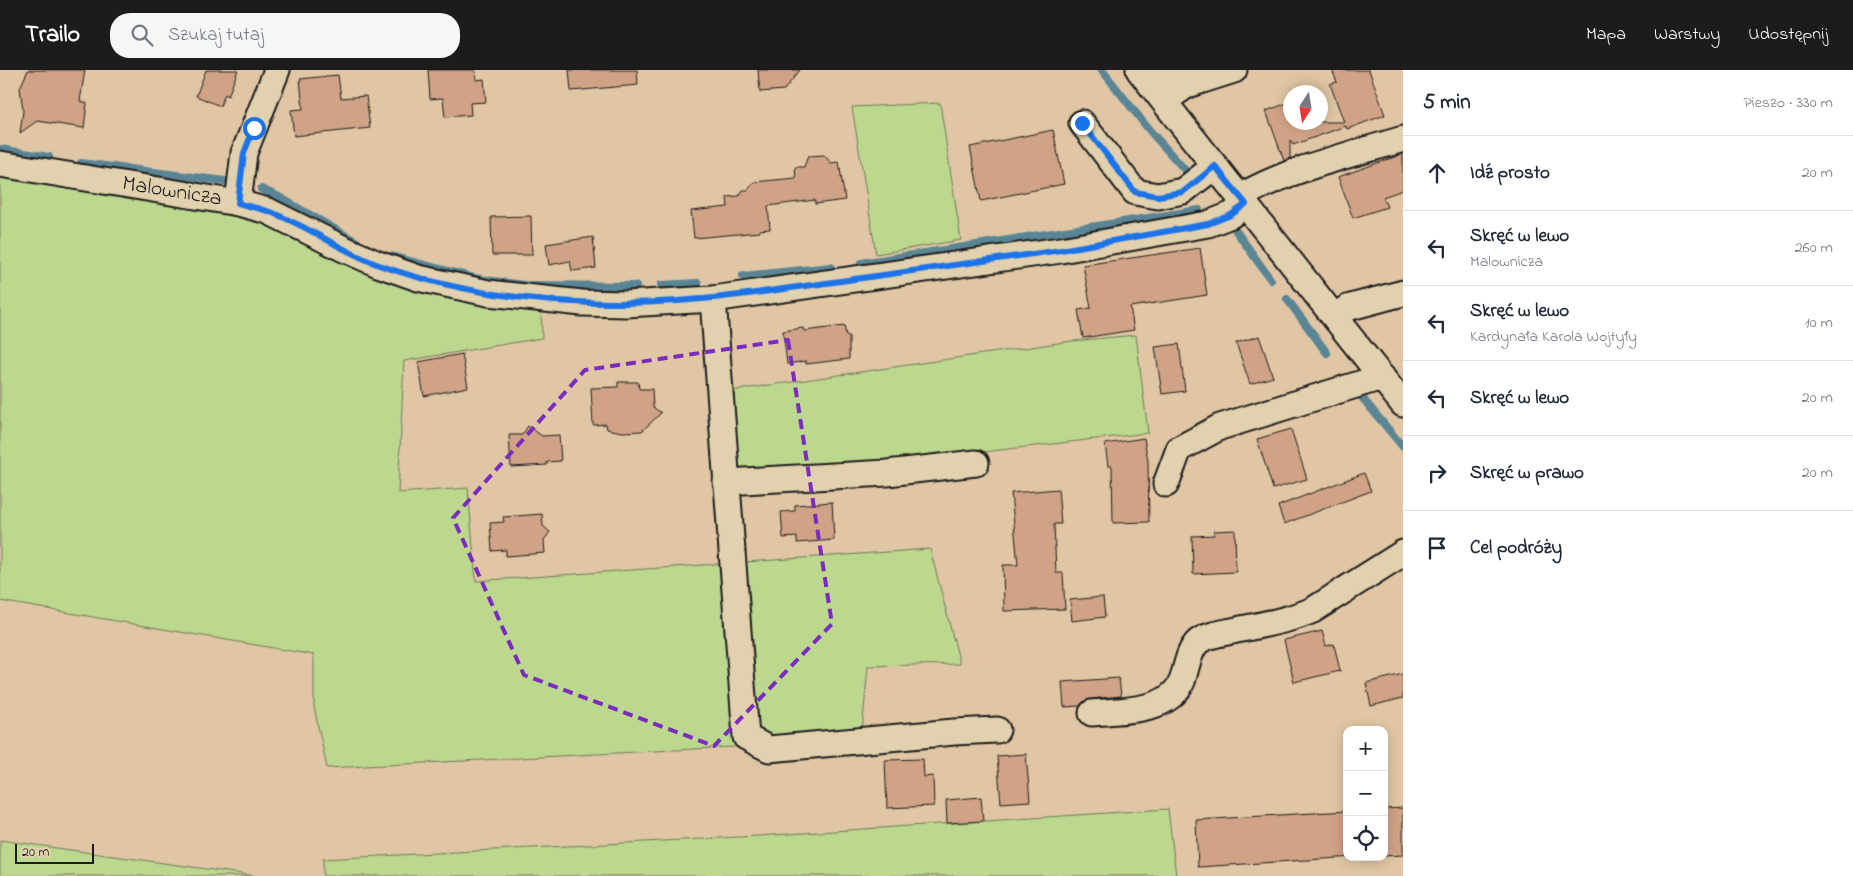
<!DOCTYPE html>
<html lang="pl">
<meta charset="utf-8">
<style>
:root{--surface:#fff;--page:#f6f6f7;--text:#1f2937;--muted:#747a83;--line:#e0e1e3;--accent:#1c1c1c}
body{margin:0;font-family:"Indie Flower",sans-serif;background:var(--page);color:var(--text)}
.controls{position:absolute;right:15px;bottom:15px;display:grid;overflow:hidden;border-radius:10px;box-shadow:0 2px 12px #0003}
.controls button{width:45px;height:45px;display:grid;place-items:center;padding:0;border:0;border-bottom:1px solid var(--line);background:var(--surface);color:var(--text);font:25px sans-serif}
.compass{position:absolute;left:1283px;top:15px;width:45px;height:45px;border-radius:50%;background:var(--surface);box-shadow:0 2px 12px #0003;rotate:192deg}
.scale{position:absolute;left:15px;bottom:12px;width:79px;box-sizing:border-box;padding-left:5px;border:2px solid #1c1c1c;border-top:0;font-size:14px;line-height:18px;white-space:nowrap;color:#1c1c1c;-webkit-text-stroke:4px #e2d1ae;paint-order:stroke}
.stop{position:absolute;width:15px;height:15px;margin:-11px;border:4px solid #1a73e8;border-radius:50%;background:#fff}
.stop.end{background:#1a73e8;border-color:#fff;box-shadow:0 1px 5px #0008}
.list{margin:0;padding:0;list-style:none}
h2{display:flex;justify-content:space-between;align-items:center;height:65px;margin:0;padding:0 20px;font-size:21px}
h2 small{font-size:16px;font-weight:400;color:var(--muted)}
.list li{display:grid;grid-template-columns:32px 1fr auto;gap:15px;align-items:center;box-sizing:border-box;height:75px;padding:0 20px;border-top:1px solid var(--line)}
.list b{display:block;font-size:19px;white-space:nowrap}
.list p{margin:0;font-size:16px;white-space:nowrap;color:var(--muted)}
.list em{font-size:16px;font-style:normal;color:var(--muted)}
.icon{flex:none;width:28px;height:28px;fill:none;stroke:currentColor;stroke-width:2;stroke-linecap:round;stroke-linejoin:round}
.map{position:relative;flex:none;width:1403px;height:806px;overflow:hidden}
header{display:flex;align-items:center;gap:30px;box-sizing:border-box;height:70px;padding:0 25px;background:var(--accent);color:#fff}
header strong{font-size:24px}
nav{display:flex;gap:28px;margin-inline-start:auto;font-size:18px}
.search{width:350px;height:45px;background:var(--page);display:flex;align-items:center;gap:12px;box-sizing:border-box;padding:0 18px;border-radius:20px;color:var(--muted);font-size:19px}
main{display:flex}
aside{flex:1;background:var(--surface)}
.map>svg:first-child{display:block}
.green{fill:#bcd78e;stroke:#6c7a55}
.lines{fill:none;stroke-linecap:round;stroke-linejoin:round}
.stream{stroke:#5a8595;stroke-width:8}
.building{fill:#d0a286;stroke:#1c1c1c}
.minor-casing{stroke:#1c1c1c;stroke-width:29}
.minor{stroke:#e2d1ae;stroke-width:25}
.route{stroke:#1a73e8;stroke-width:6}
.marked{fill:none;stroke:#7b2cbf;stroke-width:4;stroke-dasharray:10 6;stroke-linejoin:round}
.labels{text-anchor:middle;dominant-baseline:central;stroke-width:4;stroke-linejoin:round;paint-order:stroke}
.street-label{font-size:22px;fill:#1c1c1c;stroke:#e2d1ae}
</style>
<header>
<strong>Trailo</strong>
<div class="search"><svg class="icon" aria-label="search" viewBox="0 0 24 24"><circle cx="10" cy="10" r="6"/><path d="M15 15l6 6"/></svg>Szukaj tutaj</div>
<nav><a>Mapa</a><a>Warstwy</a><a>Udostępnij</a></nav>
</header>
<main>
<div class="map">
<svg width="1403" height="806" viewBox="0 0 1403 806">
<rect width="100%" height="100%" fill="#e0c6a4"/>
<filter id="ink" filterUnits="userSpaceOnUse"><feTurbulence type="fractalNoise" baseFrequency=".02" numOctaves="2"/><feDisplacementMap in="SourceGraphic" scale="10" xChannelSelector="R" yChannelSelector="G"/><feConvolveMatrix kernelMatrix="1 2 1 2 8 2 1 2 1" color-interpolation-filters="sRGB"/></filter>
<g filter="url(#ink)">
<g class="green">
<path d="M940 33 961 170 876 184 852 37Z"/>
<path d="M0 104 227 138 541 237 542 268 404 291 398 423 468 418 476 511 930 479 960 594 868 596 861 673 752 676 327 698 314 637V585L0 531Z"/>
<path d="M1136 265 1148 363 887 393 734 402 730 321 1072 271Z"/>
<path d="M1168 739 1176 806H323V789L758 766Z"/>
<path d="M0 770 256 806H0Z"/>
</g>
<g class="lines">
<g class="stream">
<path d="M1102 0 1150 61 1185 100"/>
<path d="M0 79 49 87"/>
<path d="M81 93 225 111"/>
<path d="M261 119 279 127 357 172"/>
<path d="M1236 161 1271 210"/>
<path d="M391 186 479 209 524 215 636 216"/>
<path d="M861 193 1199 140"/>
<path d="M743 206 831 197"/>
<path d="M661 215 698 213"/>
<path d="M1287 229 1327 283"/>
<path d="M1359 324 1403 377"/>
</g>
</g>
<g class="building">
<path d="M28 0H85L80 31 87 33 84 58 37 51 20 63 23 41 20 18Z"/>
<path d="M206 0H238L228 26 225 24 220 36 196 26Z"/>
<path d="M428 0H475L476 10 484 9 486 32 470 33 471 45 445 47 443 28 430 29Z"/>
<path d="M569 0H637L638 15 571 21Z"/>
<path d="M758 0H800L784 20 760 22Z"/>
<path d="M1332 0H1369L1385 45 1347 59 1346 56 1293 75 1290 70V88L1284 91 1266 41 1290 32V52H1344L1330 14 1337 12Z"/>
<path d="M338 5 341 28 366 26 370 58 294 66 291 40 303 39 300 9Z"/>
<path d="M1053 60 1064 114 981 131 970 77Z"/>
<path d="M1403 84V120L1383 127 1387 137 1353 148 1338 107Z"/>
<path d="M824 85 831 93 839 92 845 130 815 134V130L768 136 770 159 759 160 760 162 694 168 691 141 728 137 727 127 739 126 743 120H748L754 112 796 108 795 97H804L808 86Z"/>
<path d="M531 146 532 185H492L491 147Z"/>
<path d="M593 167 596 198 572 201 570 191 549 195 546 174Z"/>
<path d="M1200 178 1207 225 1130 237 1134 260 1083 268 1078 240 1091 238 1083 195Z"/>
<path d="M844 256 846 265 849 267V289L806 294V291L787 294 783 261 803 258 804 261Z"/>
<path d="M1259 266 1273 307 1250 314 1236 273Z"/>
<path d="M1179 274 1185 321 1162 324 1155 277Z"/>
<path d="M462 284 468 317 424 326 418 292Z"/>
<path d="M618 312H638L639 319H652L653 337 661 343 642 361 622 362 607 359 606 354 593 355 591 318 618 317Z"/>
<path d="M528 356 542 366 559 365 561 391 547 392V395L511 397 509 365H522Z"/>
<path d="M1291 359 1307 409 1273 419 1257 369Z"/>
<path d="M1144 368 1148 391 1149 452 1113 453 1112 396H1108L1105 374Z"/>
<path d="M1364 403 1371 421 1284 454 1278 436Z"/>
<path d="M1058 419 1061 454H1054L1056 503H1063L1065 539 1004 541 1003 495H1018L1011 423Z"/>
<path d="M832 432 834 470 797 473V467L783 468 781 442 795 441V435Z"/>
<path d="M542 444 543 456 550 462 544 470 545 483 506 486V480L492 481 490 453 504 452 503 447Z"/>
<path d="M1235 460 1236 502 1193 504 1192 466 1214 465V461Z"/>
<path d="M1103 527 1105 547 1072 551 1070 530Z"/>
<path d="M1322 561 1326 576 1334 574 1340 601 1294 612 1284 570Z"/>
<path d="M1403 604V628L1371 636 1366 613Z"/>
<path d="M1119 608 1121 626 1091 629 1084 631 1080 636 1064 637 1062 612Z"/>
<path d="M1026 684 1030 731 1001 733 997 686Z"/>
<path d="M923 689 924 707 933 706 934 736 887 738 885 690Z"/>
<path d="M981 727 983 751 947 753 946 730Z"/>
<path d="M1403 738V785L1384 786V739Z"/>
<path d="M1347 741V787H1354L1198 797 1196 750Z"/>
</g>
<g class="lines">
<g class="minor-casing">
<g id="minor">
<path d="M1139 0 1403 334"/>
<path d="M1149 12 1181 0"/>
<path d="M1164 31 1187 15 1234 0"/>
<path d="M1082 53 1135 122 1158 126 1183 121 1215 96"/>
<path d="M0 94 238 133 268 141 344 179 378 194 418 208 488 223 582 233 626 234 713 229 1061 180 1208 154 1231 145 1246 134"/>
<path d="M1240 127C1287 99 1351 85 1403 69"/>
<path d="M238 133 244 83 277 0"/>
<path d="M713 229 746 667 769 679 954 662 997 660"/>
<path d="M1335 247 1347 238 1403 223"/>
<path d="M726 412 887 403 976 393"/>
<path d="M1166 414 1179 379 1220 357 1382 307"/>
<path d="M1092 643C1123 640 1175 643 1184 605 1187 594 1190 578 1199 571 1207 565 1222 563 1232 561 1259 555 1288 551 1313 540L1403 483"/>
</g>
</g>
<use href="#minor" class="minor"/>
</g>
</g>
<g class="lines" filter="url(#ink)">
<path class="route" d="M254 58 244 83 238 133C247 136 257 138 267 141 306 154 340 181 379 195 497 237 626 240 748 224L1061 180 1208 154 1231 145 1246 134 1215 96 1183 122 1158 126 1135 122 1082 53"/>
</g>
<path class="marked" d="M788 270 832 554 714 676 524 605 453 448 585 300Z"/>
<g class="labels">
<g class="street-label">
<text transform="translate(172 122) rotate(9)">Malownicza</text>
</g>
</g>
</svg>
<div class="controls">
<button>+</button>
<button>−</button>
<button><svg class="icon" aria-label="locate" viewBox="0 0 24 24"><circle cx="12" cy="12" r="6"/><path d="M12 2v4M12 18v4M2 12h4M18 12h4"/></svg></button>
</div>
<svg class="compass" viewBox="-18 -18 36 36"><path d="M0-13l5 13h-10z" fill="#e53935"/><path d="M0 13l5-13h-10z" fill="#747a83"/></svg>
<div class="scale">20 m</div>
<div class="stop" style="left:254px;top:58px"></div>
<div class="stop end" style="left:1082px;top:53px"></div>
</div>
<aside>
<h2>5 min<small>Pieszo · 330 m</small></h2>
<ul class="list">
<li><svg class="icon" aria-label="ahead" viewBox="0 0 24 24"><path d="M12 20V5M6 11l6-6 6 6"/></svg><div><b>Idź prosto</b></div><em>20 m</em></li>
<li><svg class="icon" aria-label="left" viewBox="0 0 24 24"><path d="M17 20v-9H6M10 6l-5 5 5 5"/></svg><div><b>Skręć w lewo</b><p>Malownicza</p></div><em>260 m</em></li>
<li><svg class="icon" aria-label="left" viewBox="0 0 24 24"><path d="M17 20v-9H6M10 6l-5 5 5 5"/></svg><div><b>Skręć w lewo</b><p>Kardynała Karola Wojtyły</p></div><em>10 m</em></li>
<li><svg class="icon" aria-label="left" viewBox="0 0 24 24"><path d="M17 20v-9H6M10 6l-5 5 5 5"/></svg><div><b>Skręć w lewo</b></div><em>20 m</em></li>
<li><svg class="icon" aria-label="right" viewBox="0 0 24 24"><path d="M7 20v-9h11M14 6l5 5-5 5"/></svg><div><b>Skręć w prawo</b></div><em>20 m</em></li>
<li><svg class="icon" aria-label="arrive" viewBox="0 0 24 24"><path d="M6 21V4h12l-3 4 3 4H6"/></svg><div><b>Cel podróży</b></div></li>
</ul>
</aside>
</main>
